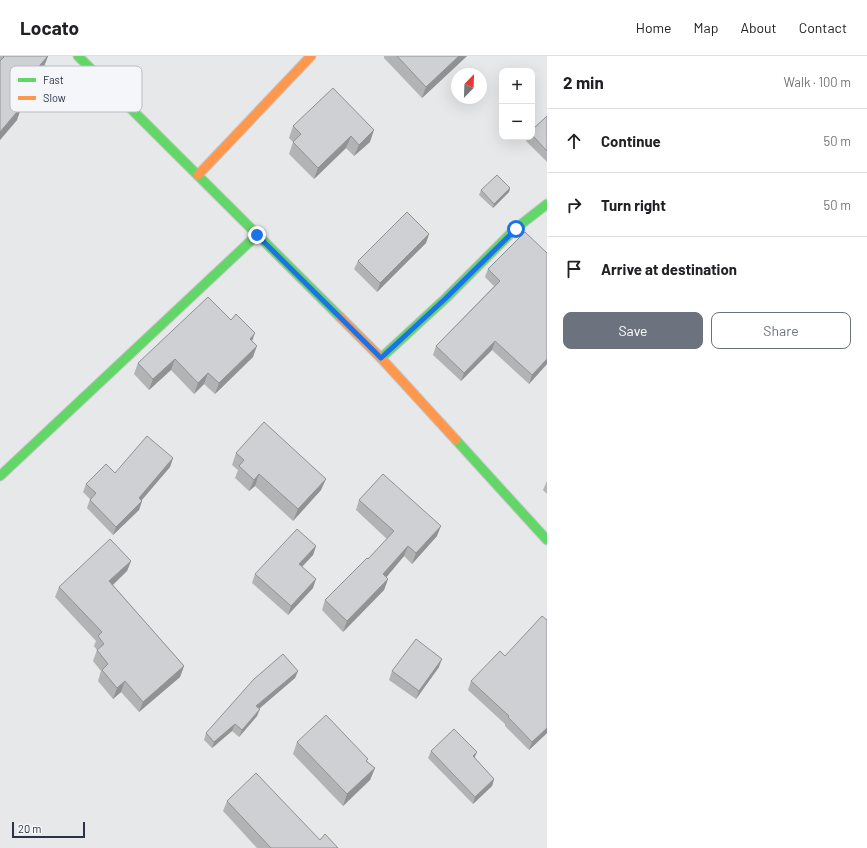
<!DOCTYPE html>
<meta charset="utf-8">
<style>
:root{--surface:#fff;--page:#f2f2f2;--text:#202124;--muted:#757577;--line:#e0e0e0;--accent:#6c737f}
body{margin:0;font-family:Barlow,sans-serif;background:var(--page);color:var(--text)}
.controls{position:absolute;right:12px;top:12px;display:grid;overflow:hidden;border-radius:8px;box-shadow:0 4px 16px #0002}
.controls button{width:36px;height:36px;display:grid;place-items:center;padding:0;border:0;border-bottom:1px solid var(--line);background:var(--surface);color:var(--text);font:20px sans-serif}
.compass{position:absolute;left:451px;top:12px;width:36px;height:36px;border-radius:50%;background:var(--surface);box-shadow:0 4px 16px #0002;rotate:23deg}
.scale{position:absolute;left:12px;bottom:10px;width:73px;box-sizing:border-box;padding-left:4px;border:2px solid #2b3445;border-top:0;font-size:11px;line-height:14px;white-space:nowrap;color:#2b3445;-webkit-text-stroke:3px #f4f6f9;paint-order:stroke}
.stop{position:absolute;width:12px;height:12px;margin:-9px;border:3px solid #1a73e8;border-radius:50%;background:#fff}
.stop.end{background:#1a73e8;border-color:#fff;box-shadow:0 1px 4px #0008}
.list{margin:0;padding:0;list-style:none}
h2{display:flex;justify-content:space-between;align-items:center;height:52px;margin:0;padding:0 16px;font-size:17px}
h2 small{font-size:13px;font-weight:400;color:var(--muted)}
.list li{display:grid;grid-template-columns:26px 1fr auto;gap:12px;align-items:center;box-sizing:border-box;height:64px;padding:0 16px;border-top:1px solid var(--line)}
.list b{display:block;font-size:15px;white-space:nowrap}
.list em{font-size:13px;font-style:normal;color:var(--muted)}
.actions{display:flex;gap:8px;padding:12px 16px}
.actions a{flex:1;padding:9px 0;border:1px solid var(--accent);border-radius:8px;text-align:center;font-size:14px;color:var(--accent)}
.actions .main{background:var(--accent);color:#fff}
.icon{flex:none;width:22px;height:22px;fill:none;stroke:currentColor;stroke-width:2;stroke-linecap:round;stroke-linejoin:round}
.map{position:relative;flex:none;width:547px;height:792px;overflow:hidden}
header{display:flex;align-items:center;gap:24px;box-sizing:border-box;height:56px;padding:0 20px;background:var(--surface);border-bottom:1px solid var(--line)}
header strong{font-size:19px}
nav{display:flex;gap:22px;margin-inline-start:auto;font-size:14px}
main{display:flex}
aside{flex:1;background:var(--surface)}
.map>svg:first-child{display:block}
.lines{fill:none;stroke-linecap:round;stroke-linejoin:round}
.fast-casing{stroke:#c4c6c8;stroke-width:11}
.slow-casing{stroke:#c4c6c8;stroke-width:11}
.fast{stroke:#63d668;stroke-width:9}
.slow{stroke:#ff974d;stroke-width:9}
.wall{fill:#b1b3b5}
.shaded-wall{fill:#909294}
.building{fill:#ced0d3;stroke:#909294}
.route{stroke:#1a73e8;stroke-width:5}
.key{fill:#f4f6f9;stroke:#b8bcc3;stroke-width:1}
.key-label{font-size:11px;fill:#2b3445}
</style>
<header>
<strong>Locato</strong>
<nav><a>Home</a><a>Map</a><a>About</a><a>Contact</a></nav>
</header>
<main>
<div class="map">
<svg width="547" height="792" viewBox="0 0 547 792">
<rect width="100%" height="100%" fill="#e6e8ea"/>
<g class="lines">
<g class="fast-casing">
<g id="fast">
<path d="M78 0 340 261"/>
<path d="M381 302 446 242 515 173 547 148"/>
<path d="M456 384 547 484"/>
<path d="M0 420 257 179"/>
</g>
</g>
<g class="slow-casing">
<g id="slow">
<path d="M198 119 311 0"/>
<path d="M340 261 381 302 456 384"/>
</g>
</g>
<use href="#fast" class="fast"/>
<use href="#slow" class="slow"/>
</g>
<g class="wall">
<path d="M0 0H48L43 13 16 45 17 64 0 84Z"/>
<path d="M384 0H467L422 42 384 2Z"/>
<path d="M333 32 370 86 354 100 346 92 314 123 289 98 293 86 289 82 293 70Z"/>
<path d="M547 60V106L526 85 528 81H532V74Z"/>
<path d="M510 132 509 136 493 152 479 139 481 134Z"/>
<path d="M429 178 426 187 377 236 354 213 358 205Z"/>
<path d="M547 197V308L529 328 492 294 461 325 433 299 436 290 494 230 485 221 488 213Z"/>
<path d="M252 286 253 301 215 338 204 328 194 338 171 314 149 334 134 318 138 307Z"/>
<path d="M236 397 321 434 293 465 255 430 249 435 235 422 238 414 232 409Z"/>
<path d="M173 402 170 411 141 444 142 445 139 454 113 479 87 452 90 443 83 436 86 428 115 417Z"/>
<path d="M547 425V438L543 434Z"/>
<path d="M359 444 437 480 412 508 404 500 386 521 388 523 384 534 343 576 322 554 325 544 368 503 387 483 356 454Z"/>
<path d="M316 490 313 499 302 511 313 532 288 559 252 527 255 518Z"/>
<path d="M131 505 127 515 113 529 184 610 180 621 139 656 121 636 113 643 98 625 101 615 93 605 97 594 94 590 96 585 55 541 59 531Z"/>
<path d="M439 611 416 643 389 624 392 615Z"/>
<path d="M298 615 295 622 259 653 257 660 239 681 232 675 212 692 204 684 206 677Z"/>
<path d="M471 625 547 677 529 694 505 670V668L468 634Z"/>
<path d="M297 686 367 705 375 712 370 724 343 750 293 698Z"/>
<path d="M431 695 475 702 494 723 492 730 473 748 428 702Z"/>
<path d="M227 745 338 792H257L223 755Z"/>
</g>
<g class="shaded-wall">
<path d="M48 0 43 13 7 55 12 41Z"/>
<path d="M459 0H467L422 42 426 31Z"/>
<path d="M22 50 17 64 0 84V76Z"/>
<path d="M374 74 370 86 354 100 359 89Z"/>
<path d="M351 80 346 92 314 123 318 112Z"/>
<path d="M510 132 509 136 493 152 494 148Z"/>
<path d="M429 178 426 187 377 236 380 227Z"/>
<path d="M255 277 251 288 250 283Z"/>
<path d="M495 285 492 294 461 325 464 317Z"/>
<path d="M257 290 253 301 215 338 219 327Z"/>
<path d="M175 303 171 314 149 334 153 323Z"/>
<path d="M547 303V308L529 328 532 319Z"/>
<path d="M208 317 204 328 194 338 198 327Z"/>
<path d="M173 402 170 411 136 451 139 442Z"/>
<path d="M259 418 255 430 249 435 254 424Z"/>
<path d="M326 423 321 434 293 465 298 453Z"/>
<path d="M142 445 139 454 113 479 116 471Z"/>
<path d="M441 470 437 480 412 508 416 497Z"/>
<path d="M316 490 313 499 296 517 299 508Z"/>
<path d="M408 490 404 500 380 529 383 518Z"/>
<path d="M131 505 127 515 105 536 109 525Z"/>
<path d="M316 523 313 532 288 559 291 550Z"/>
<path d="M388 523 384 534 343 576 347 565Z"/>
<path d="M442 603 439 611 416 643 419 635Z"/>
<path d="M184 610 180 621 139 656 143 646Z"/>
<path d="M298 615 295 622 254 657 256 650Z"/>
<path d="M125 625 121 636 113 643 117 632Z"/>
<path d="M260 653 257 660 239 681 242 674Z"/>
<path d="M235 668 232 675 212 692 214 686Z"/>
<path d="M547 672V677L529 694 532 686Z"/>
<path d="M477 696 474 703 473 700Z"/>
<path d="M375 712 370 724 343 750 347 738Z"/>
<path d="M494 723 492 730 473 748 475 741Z"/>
</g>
<g class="building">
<path d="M3 0H48L12 41 22 50 0 76V5L4 1Z"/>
<path d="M397 0H459L426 31Z"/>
<path d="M333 32 374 74 359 89 351 80 318 112 293 86 301 78 293 70Z"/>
<path d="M547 60V95L532 79V74Z"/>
<path d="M497 119 510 132 494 148 481 134Z"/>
<path d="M407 156 429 178 380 227 358 205Z"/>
<path d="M525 176 547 197V303L532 319 495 285 464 317 436 290 500 225 488 213Z"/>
<path d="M208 241 231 264 236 258 255 277 250 283 257 290 219 327 208 317 198 327 175 303 153 323 138 307Z"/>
<path d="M264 366 326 423 298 453 259 418 254 424 239 410 244 404 236 397Z"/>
<path d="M147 380 173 402 139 442 142 445 116 471 90 444 96 437 86 428 106 408 115 417Z"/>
<path d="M383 418 441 470 416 497 408 490 383 518 388 523 347 565 325 544 367 502 368 503 394 475 359 444Z"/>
<path d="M297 473 316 490 299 508 316 523 291 550 255 518Z"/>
<path d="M110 483 131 505 109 525 184 610 143 646 125 625 117 632 102 614 108 608 97 594 104 588 98 580 102 576 59 531Z"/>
<path d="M542 560 547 564V672L532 686 508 661 509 660 471 625 500 595 505 600Z"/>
<path d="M416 583 442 603 419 635 392 615Z"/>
<path d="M283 598 298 615 256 650 260 653 242 674 235 668 214 686 206 677 254 623Z"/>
<path d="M326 659 368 703 366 705 375 712 347 738 297 686Z"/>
<path d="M454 673 477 696 473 700 494 723 475 741 431 695Z"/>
<path d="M256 717 320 784 325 778 338 792H271L227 745Z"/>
</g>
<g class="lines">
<path class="route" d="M257 179 381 302 446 242 516 173"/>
</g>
<rect x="10" y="10" width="132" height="46" rx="6" class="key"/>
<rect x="18" y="22" width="18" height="4" fill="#63d668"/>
<rect x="18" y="40" width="18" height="4" fill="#ff974d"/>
<g class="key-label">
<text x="43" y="28">Fast</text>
<text x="43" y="46">Slow</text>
</g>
</svg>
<div class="controls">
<button>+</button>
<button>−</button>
</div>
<svg class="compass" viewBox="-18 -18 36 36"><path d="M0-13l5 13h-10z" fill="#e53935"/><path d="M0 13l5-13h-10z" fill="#757577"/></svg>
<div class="scale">20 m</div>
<div class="stop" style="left:516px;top:173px"></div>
<div class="stop end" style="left:257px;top:179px"></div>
</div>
<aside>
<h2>2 min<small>Walk · 100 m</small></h2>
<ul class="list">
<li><svg class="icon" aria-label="ahead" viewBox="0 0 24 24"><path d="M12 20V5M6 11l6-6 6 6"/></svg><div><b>Continue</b></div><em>50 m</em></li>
<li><svg class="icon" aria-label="right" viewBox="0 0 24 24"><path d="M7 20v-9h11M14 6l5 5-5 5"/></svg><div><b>Turn right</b></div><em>50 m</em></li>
<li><svg class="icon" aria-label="arrive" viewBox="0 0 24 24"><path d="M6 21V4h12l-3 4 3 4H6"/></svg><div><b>Arrive at destination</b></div></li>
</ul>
<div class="actions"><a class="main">Save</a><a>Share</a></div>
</aside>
</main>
